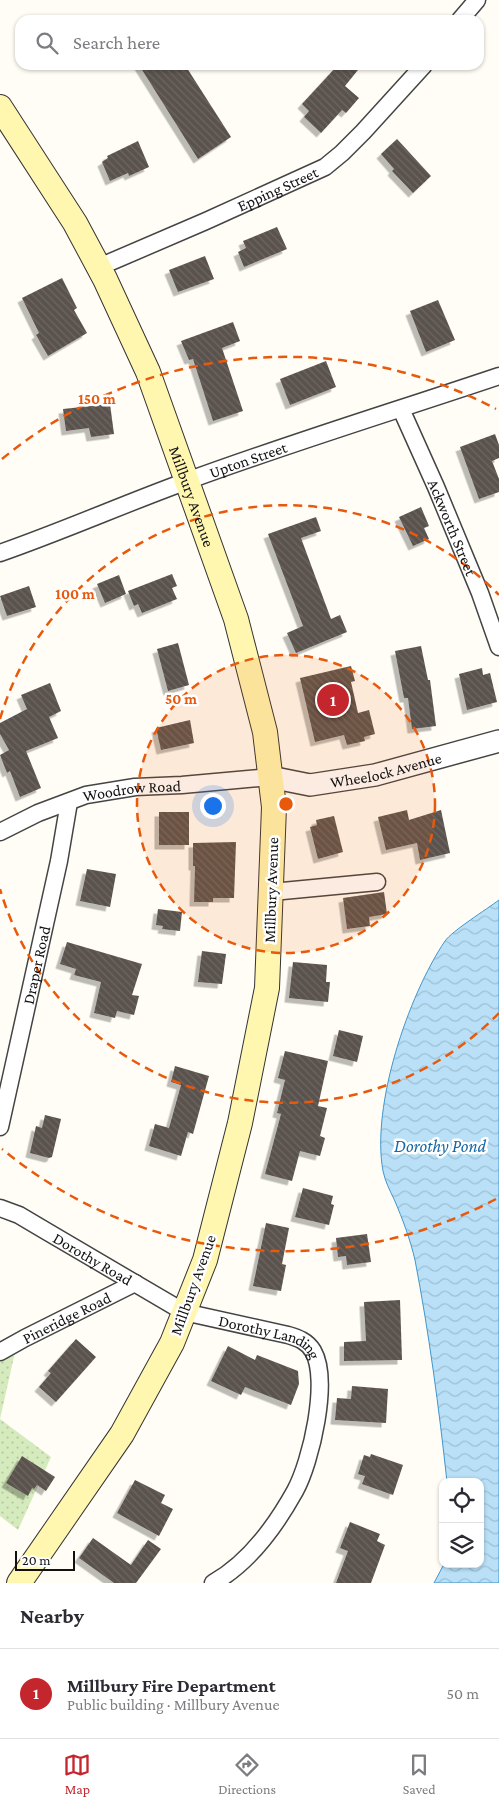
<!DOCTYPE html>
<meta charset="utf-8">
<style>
:root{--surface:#fff;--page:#f7f7f7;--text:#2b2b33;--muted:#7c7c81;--line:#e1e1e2;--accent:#c4262e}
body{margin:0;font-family:"Crimson Pro",serif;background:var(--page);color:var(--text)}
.controls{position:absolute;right:15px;bottom:15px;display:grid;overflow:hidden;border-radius:10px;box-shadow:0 1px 4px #0004}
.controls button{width:45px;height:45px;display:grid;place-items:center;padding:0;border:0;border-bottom:1px solid var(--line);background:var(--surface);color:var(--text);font:25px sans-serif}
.scale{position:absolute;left:15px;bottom:12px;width:60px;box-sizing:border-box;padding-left:5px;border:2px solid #111;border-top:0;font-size:14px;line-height:18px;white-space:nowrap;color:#111;-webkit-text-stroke:4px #fff;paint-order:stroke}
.you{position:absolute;left:212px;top:805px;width:18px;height:18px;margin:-12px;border:4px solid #fff;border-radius:50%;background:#1a73e8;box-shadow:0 0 0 8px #1a73e833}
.badge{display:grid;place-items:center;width:32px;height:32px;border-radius:50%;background:var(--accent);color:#fff;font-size:16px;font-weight:700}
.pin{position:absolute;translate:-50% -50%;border:2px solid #fff;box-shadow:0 1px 5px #0006}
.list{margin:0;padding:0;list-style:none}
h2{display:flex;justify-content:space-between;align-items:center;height:65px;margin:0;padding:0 20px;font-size:21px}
h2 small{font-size:16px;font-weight:400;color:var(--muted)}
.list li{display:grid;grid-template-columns:32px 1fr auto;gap:15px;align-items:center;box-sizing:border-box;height:90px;padding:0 20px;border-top:1px solid var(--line)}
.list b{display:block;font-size:19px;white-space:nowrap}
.list p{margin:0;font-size:16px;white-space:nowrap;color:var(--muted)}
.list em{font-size:16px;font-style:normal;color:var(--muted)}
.icon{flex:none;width:28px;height:28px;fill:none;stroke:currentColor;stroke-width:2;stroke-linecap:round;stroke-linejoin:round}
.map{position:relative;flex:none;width:499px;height:1583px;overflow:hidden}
.search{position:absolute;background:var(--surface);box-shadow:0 1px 4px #0004;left:15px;right:15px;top:15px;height:55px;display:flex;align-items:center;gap:12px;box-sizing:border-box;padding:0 18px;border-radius:15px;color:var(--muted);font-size:19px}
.sheet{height:155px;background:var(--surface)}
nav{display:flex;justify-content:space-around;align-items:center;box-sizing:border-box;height:70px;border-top:1px solid var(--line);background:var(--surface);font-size:14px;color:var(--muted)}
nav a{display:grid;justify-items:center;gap:2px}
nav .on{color:var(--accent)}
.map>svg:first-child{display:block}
.green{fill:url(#green-dots)}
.water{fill:url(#water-waves);stroke:#3f96cf}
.building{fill:url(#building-back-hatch);filter:url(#shadow)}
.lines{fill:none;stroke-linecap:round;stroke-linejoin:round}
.minor-casing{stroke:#444;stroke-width:19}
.tertiary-casing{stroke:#444;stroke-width:24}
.secondary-casing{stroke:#333;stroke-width:26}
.minor{stroke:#fff;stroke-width:16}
.tertiary{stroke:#fff;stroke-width:21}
.secondary{stroke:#fff6b0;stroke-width:24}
.ring{fill:none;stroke:#e8590c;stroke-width:2.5;stroke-dasharray:9 6}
.labels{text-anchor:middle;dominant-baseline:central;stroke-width:5;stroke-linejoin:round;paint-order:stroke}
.street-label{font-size:16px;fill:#111;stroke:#fff}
.water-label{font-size:18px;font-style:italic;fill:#1768a6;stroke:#fff}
.centre{fill:#e8590c;stroke:#fff;stroke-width:2.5}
.ring-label{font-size:15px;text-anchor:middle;font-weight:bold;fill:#e8590c;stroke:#fff;stroke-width:5;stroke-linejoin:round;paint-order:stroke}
</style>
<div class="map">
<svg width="499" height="1583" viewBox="0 0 499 1583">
<defs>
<pattern id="green-dots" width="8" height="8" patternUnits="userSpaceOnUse" patternTransform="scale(1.25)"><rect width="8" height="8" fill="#d5ebbd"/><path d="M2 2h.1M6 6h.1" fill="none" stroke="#b6c8a1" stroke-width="1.8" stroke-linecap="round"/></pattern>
<pattern id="water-waves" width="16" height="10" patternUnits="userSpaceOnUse" patternTransform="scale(1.25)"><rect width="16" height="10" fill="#b9e0f7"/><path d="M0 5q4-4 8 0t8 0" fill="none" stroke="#9ebfd3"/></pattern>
<pattern id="building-back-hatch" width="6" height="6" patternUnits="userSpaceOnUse" patternTransform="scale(1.25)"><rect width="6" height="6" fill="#5a524d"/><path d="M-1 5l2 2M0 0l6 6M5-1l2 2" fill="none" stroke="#6d6662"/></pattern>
<filter id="shadow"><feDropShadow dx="-4.5" dy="4.5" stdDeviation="0" flood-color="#0004"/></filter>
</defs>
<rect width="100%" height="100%" fill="#fffdf5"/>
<path class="green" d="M15 1352 0 1419 51 1457 18 1530 0 1516V1362Z"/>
<path class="water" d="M499 900V1583H434L444 1564H480V1482H447C439 1408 429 1333 415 1260 410 1239 403 1220 394 1199 390 1191 385 1181 383 1171 371 1106 408 996 445 941 452 931 487 909 499 900Z"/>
<g class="building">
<path d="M139 65H185L231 137 198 159Z"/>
<path d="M338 65H362L345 86 359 98 346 113 342 110 321 133 304 117 309 111 302 104Z"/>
<path d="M397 139 431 176 413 193 392 171 394 169 381 154Z"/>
<path d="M138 141 149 167 129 176 128 173 110 181 102 162 108 158 107 156Z"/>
<path d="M277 227 287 249 244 267 238 252 246 248 243 241Z"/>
<path d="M205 256 214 279 178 292 169 270Z"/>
<path d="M62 278 77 308 74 310 87 333 48 356 36 335 39 333 22 298Z"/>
<path d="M438 300 455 340 426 352 410 311Z"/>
<path d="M233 322 240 341 222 348 243 411 213 421 193 359 189 360 181 341Z"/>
<path d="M326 361 336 387 290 405 280 379Z"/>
<path d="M110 404 114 434 91 437 89 428 66 431 63 409Z"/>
<path d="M495 434 499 445V458L492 461 499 479V492L479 499 460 447Z"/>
<path d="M421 507 429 526 424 528 429 539 413 546 399 517Z"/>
<path d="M316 517 321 531 301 538 331 619 340 615 347 632 296 653 287 633 303 626 268 534Z"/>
<path d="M172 574 177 586 172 588 177 599 142 613 138 604 134 606 128 591Z"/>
<path d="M119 575 126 594 105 603 97 584Z"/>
<path d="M29 586 36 607 7 616 0 596Z"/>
<path d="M178 643 189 685 168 691 157 649Z"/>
<path d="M421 646 428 680H430L436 726 412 729 408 698H404L395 651Z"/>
<path d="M351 666 355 681 351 682 358 713 369 710 375 734 364 737 365 741 347 745 344 735 315 742 300 678Z"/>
<path d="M482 668 483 675 490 673 497 702 467 710 459 674Z"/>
<path d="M50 683 61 711 49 717 58 738 26 751 41 788 20 797 10 771 7 773 0 755 9 750 0 734V723L27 709 21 695Z"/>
<path d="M190 720 194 743 161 750 156 728Z"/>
<path d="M407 810 409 820 441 810 450 853 420 860 417 843 386 850 378 817Z"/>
<rect x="159" y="812" width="30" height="33"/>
<path d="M334 816 343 852 318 859 310 827 317 825 316 820Z"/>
<path d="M236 842 234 898H213V902H194L195 866H193V843Z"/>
<path d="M87 869 116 874 110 907 80 901Z"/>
<path d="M384 892 387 914 369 917 370 926 347 929 343 898Z"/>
<path d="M158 909 182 912 180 931 162 929 163 926 156 925Z"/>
<path d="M67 942 142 964 132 995 139 996 134 1015 117 1011 115 1018 94 1013 101 982 74 975 76 969 60 964Z"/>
<path d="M202 951 226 954 222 984 198 982Z"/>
<path d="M293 962 327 965 326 982H330L328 1002 289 998Z"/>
<path d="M339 1030 363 1036 357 1062 333 1056Z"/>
<path d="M285 1051 328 1061 318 1106 327 1108 320 1136 325 1138 320 1156 300 1151 292 1181 265 1174 281 1114 277 1113 285 1080 278 1078Z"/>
<path d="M175 1066 209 1076 193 1134 188 1132 181 1156 149 1146 155 1124 169 1128 181 1085 171 1082Z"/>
<path d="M45 1115 61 1119 52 1157 49 1158 30 1153 36 1126 42 1128Z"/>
<path d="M303 1188 333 1196 331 1204 334 1205 329 1225 295 1217Z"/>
<path d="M266 1223 289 1228 282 1264 286 1265 281 1291 253 1286Z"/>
<path d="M367 1234 371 1262 347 1265 346 1256 338 1257 336 1238Z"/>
<path d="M400 1300 402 1360 344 1361V1342L366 1341 364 1302Z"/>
<path d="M76 1339 96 1357 56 1402 39 1387 51 1373 48 1371Z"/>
<path d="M228 1346 255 1360 257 1355 298 1371 299 1384 291 1405 245 1387 241 1395 211 1381Z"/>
<path d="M352 1386 388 1389 386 1423 335 1420 337 1398 351 1399Z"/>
<path d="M371 1454 403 1465 393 1495 362 1484 365 1476 358 1474 364 1455 370 1457Z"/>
<path d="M22 1456 55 1477 46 1491 37 1485 34 1489 32 1488 28 1496 6 1483Z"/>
<path d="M135 1480 165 1495 161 1503 173 1509 159 1536 117 1513Z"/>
<path d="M350 1522 380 1534 377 1541 385 1545 371 1583H336L348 1551 340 1548Z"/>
<path d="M93 1538 131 1565 148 1540 161 1549 136 1583H114L79 1558Z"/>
</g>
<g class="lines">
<g class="minor-casing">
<g id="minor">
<path d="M460 20 477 0"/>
<path id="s1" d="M99 267 206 221 325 167 342 153 363 132 424 65"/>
<path id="s2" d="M401 409 436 487 480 593 499 647"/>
<path id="s3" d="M0 553C63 531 124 504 187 481 290 443 395 411 499 376"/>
<path id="s4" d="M0 832 38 813 86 795 135 787 182 785 270 777"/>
<path d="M272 892 377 882"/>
<path id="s5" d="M0 1127 59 861 69 802"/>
<path id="s6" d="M0 1208 19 1215 46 1231 184 1312 288 1335C298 1338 307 1341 313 1351 330 1380 311 1462 295 1491 275 1527 249 1563 213 1583"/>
<path id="s7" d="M0 1352 25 1338 135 1283"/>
</g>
</g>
<g class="tertiary-casing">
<g id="tertiary">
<path id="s8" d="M270 777 310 785 375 775 499 741"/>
</g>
</g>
<g class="secondary-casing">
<g id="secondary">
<path id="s9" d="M0 107 75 223 105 279 148 372 236 619 265 732 274 807 267 988 240 1123 205 1260 172 1343 122 1434 19 1583"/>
</g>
</g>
<use href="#minor" class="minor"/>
<use href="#tertiary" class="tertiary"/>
<use href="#secondary" class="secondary"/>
</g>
<circle cx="286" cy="804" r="149" fill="#e8590c" fill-opacity=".12"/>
<g class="ring">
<circle cx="286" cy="804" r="149"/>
<path d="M499 1013A298 298 0 0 1 0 889M0 719A298 298 0 0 1 499 595"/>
<path d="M496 1199A447 447 0 0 1 2 1149M2 459A447 447 0 0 1 496 409"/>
</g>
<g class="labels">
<g class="street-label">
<text stroke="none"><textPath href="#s1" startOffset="195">Epping Street</textPath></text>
<text stroke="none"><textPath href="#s3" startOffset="265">Upton Street</textPath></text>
<text stroke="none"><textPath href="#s9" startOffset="436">Millbury Avenue</textPath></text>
<text stroke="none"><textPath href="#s2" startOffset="129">Ackworth Street</textPath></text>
<text stroke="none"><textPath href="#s8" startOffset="118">Wheelock Avenue</textPath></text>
<text stroke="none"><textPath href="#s4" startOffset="140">Woodrow Road</textPath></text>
<text transform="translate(271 890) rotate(-88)">Millbury Avenue</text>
<text stroke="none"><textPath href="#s5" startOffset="166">Draper Road</textPath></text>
<text stroke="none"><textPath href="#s6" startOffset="106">Dorothy Road</textPath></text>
<text transform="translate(193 1285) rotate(-70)">Millbury Avenue</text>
<text stroke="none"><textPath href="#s7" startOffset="75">Pineridge Road</textPath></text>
<text stroke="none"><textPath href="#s6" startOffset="302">Dorothy Landing</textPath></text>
</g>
<g class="water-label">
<text x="440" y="1146">Dorothy Pond</text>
</g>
</g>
<circle cx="286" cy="804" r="8" class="centre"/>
<g class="ring-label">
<text x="97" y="404">150 m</text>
<text x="75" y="599">100 m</text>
<text x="181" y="704">50 m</text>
</g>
</svg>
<div class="controls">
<button><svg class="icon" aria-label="locate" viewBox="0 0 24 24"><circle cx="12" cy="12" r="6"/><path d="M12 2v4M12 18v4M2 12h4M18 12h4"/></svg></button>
<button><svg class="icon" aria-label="layers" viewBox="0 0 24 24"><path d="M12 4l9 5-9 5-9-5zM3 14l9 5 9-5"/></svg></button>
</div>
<div class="scale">20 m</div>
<div class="you"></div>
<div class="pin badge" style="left:333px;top:700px">1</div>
<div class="search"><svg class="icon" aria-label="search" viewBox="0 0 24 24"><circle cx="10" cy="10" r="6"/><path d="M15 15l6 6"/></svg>Search here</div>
</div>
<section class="sheet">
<h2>Nearby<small></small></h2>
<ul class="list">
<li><span class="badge">1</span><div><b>Millbury Fire Department</b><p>Public building · Millbury Avenue</p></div><em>50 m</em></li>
</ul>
</section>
<nav>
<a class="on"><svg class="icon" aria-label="map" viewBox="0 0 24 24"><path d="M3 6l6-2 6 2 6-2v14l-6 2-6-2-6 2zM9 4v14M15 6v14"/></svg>Map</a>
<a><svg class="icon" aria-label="directions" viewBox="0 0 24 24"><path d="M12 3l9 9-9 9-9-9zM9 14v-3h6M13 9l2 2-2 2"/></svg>Directions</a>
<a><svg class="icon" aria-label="saved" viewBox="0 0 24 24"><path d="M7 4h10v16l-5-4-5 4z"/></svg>Saved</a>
</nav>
